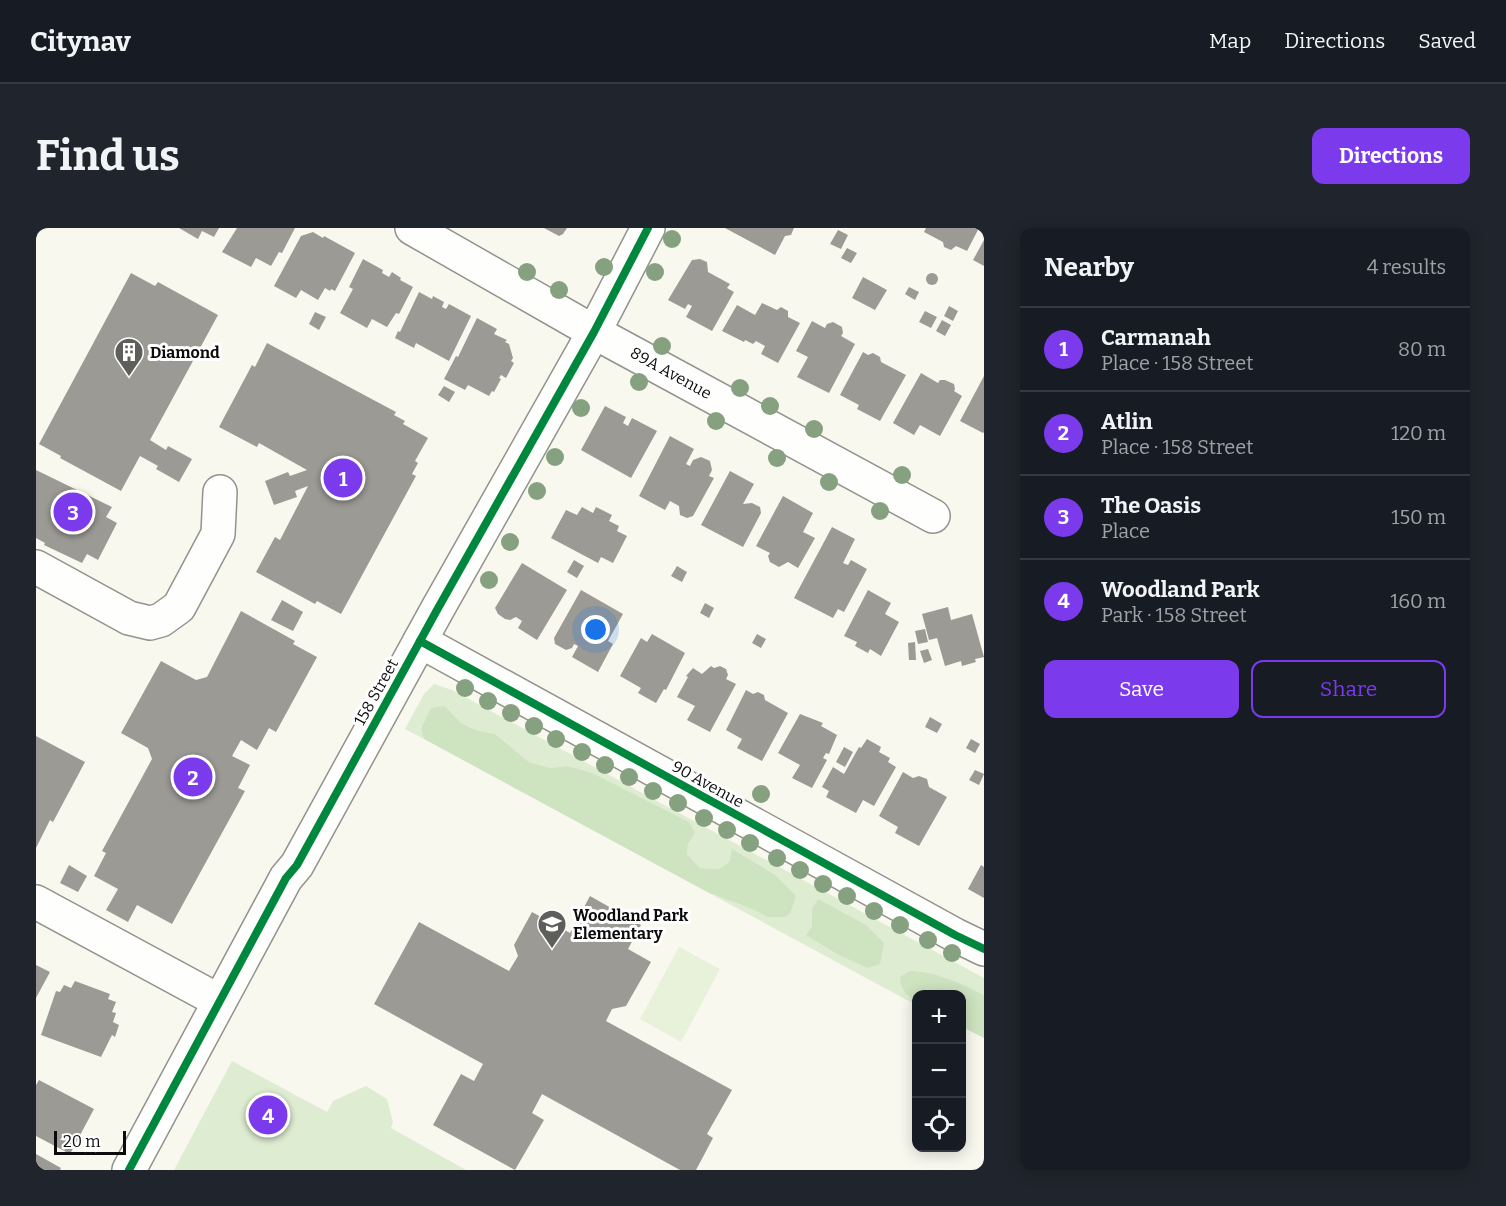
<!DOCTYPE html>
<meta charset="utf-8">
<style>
:root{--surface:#171b24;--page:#20242c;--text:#f1f3f6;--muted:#9ea1a6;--line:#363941;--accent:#7c3aed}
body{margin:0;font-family:Bitter,serif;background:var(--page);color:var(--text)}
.controls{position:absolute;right:18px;bottom:18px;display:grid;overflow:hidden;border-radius:12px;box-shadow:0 3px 15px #0003}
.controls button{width:54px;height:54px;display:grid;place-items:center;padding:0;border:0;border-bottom:2px solid var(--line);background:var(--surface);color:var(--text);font:30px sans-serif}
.scale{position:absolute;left:18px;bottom:15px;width:72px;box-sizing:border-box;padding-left:6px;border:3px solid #0b0b0b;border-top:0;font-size:16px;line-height:21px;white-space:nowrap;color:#0b0b0b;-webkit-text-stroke:4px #fff;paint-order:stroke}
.you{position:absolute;left:560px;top:402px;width:21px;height:21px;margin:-15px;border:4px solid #fff;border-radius:50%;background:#1a73e8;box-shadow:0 0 0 9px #1a73e833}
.badge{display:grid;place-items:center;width:39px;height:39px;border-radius:50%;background:var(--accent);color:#fff;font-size:20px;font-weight:700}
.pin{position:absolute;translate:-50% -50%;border:3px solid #fff;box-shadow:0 2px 6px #0006}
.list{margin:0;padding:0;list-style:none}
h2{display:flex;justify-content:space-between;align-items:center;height:78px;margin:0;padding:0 24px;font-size:26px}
h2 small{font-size:20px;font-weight:400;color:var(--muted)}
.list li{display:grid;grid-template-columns:39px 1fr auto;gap:18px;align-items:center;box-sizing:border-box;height:84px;padding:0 24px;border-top:2px solid var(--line)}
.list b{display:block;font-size:22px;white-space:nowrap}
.list p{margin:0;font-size:20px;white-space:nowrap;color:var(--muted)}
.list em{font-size:20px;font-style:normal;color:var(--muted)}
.actions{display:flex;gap:12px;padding:18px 24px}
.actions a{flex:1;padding:14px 0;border:2px solid var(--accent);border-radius:12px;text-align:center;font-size:21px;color:var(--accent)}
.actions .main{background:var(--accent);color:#fff}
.icon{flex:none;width:33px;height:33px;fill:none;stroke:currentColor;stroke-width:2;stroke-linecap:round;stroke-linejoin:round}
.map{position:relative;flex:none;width:948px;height:942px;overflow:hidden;border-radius:12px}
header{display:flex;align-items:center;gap:36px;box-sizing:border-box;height:84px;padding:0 30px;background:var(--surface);border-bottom:2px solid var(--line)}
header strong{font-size:28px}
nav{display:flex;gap:33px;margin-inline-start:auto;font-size:21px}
.intro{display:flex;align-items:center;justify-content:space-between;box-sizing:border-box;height:144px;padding:0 36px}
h1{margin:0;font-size:42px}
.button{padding:15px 27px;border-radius:12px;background:var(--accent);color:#fff;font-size:21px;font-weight:700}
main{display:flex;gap:36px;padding:0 36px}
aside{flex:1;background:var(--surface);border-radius:12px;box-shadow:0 3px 15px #0003}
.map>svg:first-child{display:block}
.green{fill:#deecd1}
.forest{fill:#cee3c0}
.pitch{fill:#e8f1da}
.building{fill:#9c9a95}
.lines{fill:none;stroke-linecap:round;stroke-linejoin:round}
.minor-casing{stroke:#92928e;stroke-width:36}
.minor{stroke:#fefefd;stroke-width:33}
.cycleway-casing{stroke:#fff;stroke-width:11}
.cycleway{stroke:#00873e;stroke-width:8}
.tree{fill:#86a17f}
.labels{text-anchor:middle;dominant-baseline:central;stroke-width:6;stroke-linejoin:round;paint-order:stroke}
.poi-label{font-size:16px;font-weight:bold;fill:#0b0b0b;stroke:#fff;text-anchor:start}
.street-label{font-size:16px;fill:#0b0b0b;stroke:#fff}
</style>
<header>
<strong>Citynav</strong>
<nav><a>Map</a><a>Directions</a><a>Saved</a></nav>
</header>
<div class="intro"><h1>Find us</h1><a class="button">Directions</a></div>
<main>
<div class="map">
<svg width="948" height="942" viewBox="0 0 948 942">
<rect width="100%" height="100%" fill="#f9f8ef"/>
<g class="green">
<path d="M398 456 416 462 948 750V767L907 749 883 743 871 768 880 774V777L673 665 711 679 732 689 696 622 693 634 683 641 664 640 651 626 652 616 659 605 533 538 514 540 493 534 459 506 440 502 425 495 409 478 385 500 388 511 369 501 388 466Z"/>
<path d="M196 833 291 884 297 873 330 858 351 871 357 894 355 900 430 942H138Z"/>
</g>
<g class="forest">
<path d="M409 478 425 495 440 502 459 506 493 534 514 540 532 538 556 545 653 594 659 605 652 616 651 626 664 640 683 641 693 634 696 621 739 647 760 668 754 685 749 689H732L711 679 673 665 388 511 385 501 395 480Z"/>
<path d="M782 671 830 697 848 715 844 736 832 740 803 727 770 707 776 699V681Z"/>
<path d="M874 743C900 743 925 756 948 767V810L926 799V766H880V774C870 767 865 762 864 749Z"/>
</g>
<path class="pitch" d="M643 719 684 741 645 814 604 791Z"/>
<g class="building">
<path d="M143 0H183L178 9 166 3 162 11Z"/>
<path d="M201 0H259L246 25 243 24 235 38 220 30 215 39 186 24Z"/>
<path d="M508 0H531L527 6 523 8Z"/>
<path d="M689 0H758L755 7 749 8 739 27Z"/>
<path d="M890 0H943L931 23 920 18 915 22 908 19 907 14 888 4Z"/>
<path d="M802 2 812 7 805 21 794 16Z"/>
<path d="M277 4 287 10 288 8 319 25 299 63 295 61 294 63 289 60 282 72 265 62 260 70 238 58 265 8Z"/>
<path d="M948 12V38L937 32Z"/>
<path d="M811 20 821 25 815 35 805 30Z"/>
<path d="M327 31 347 42 346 45 353 49 356 44 365 50 364 52 377 59 363 86 360 85 351 99 336 91 331 100 304 85 317 61 313 59Z"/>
<path d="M664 31 671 34 672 44 694 56 691 60 698 64 676 103 650 89 656 78 652 76 649 81 632 72 656 32Z"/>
<circle cx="896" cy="51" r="6"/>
<path d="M95 45 119 58 122 54 182 87 114 212 130 222 132 218 156 231 143 254 120 241 122 238 104 228 85 263 24 230 25 228 3 216Z"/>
<path d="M827 49 851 62 839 82 816 70Z"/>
<path d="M873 59 883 64 879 72 869 66Z"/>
<path d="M383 64 396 71 397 68 408 74 406 79 410 81 413 76 435 88 413 133 380 115 378 120 359 110 362 103 364 104Z"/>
<path d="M726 75 741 82 745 79 752 83V89L764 95 742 135 725 126 729 118 720 113 717 116 709 112 708 114 686 103 701 77 719 87Z"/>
<path d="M913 78 922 83 917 93 908 88Z"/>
<path d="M889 83 901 89 895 100 883 94Z"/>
<path d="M279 84 290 89 283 102 273 96Z"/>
<path d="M441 90 461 101 458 106 471 112 469 114 473 116 477 130 475 133 478 135 470 150 465 147 463 150 465 151 458 164 456 163 453 168 432 157 429 162 408 151 420 128 422 129Z"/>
<path d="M906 92 915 97 909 108 900 103Z"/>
<path d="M776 93 789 100 791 96 797 94 806 99 807 105 805 108 819 116 793 165 761 149 772 129 760 123Z"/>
<path d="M231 115 360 184 358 187 369 193 367 196 392 210 379 233 382 235 376 246 380 248 305 386 281 373 279 376 220 344 239 309 244 312 272 258 259 263 261 269 238 277 229 253 252 244 254 248 271 242 223 215 221 219 183 199 216 137 219 139Z"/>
<path d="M827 124 832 127 837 125 844 129 845 134 870 147 844 193 821 181 823 177 804 167Z"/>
<path d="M885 145 902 155 904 152H909L918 156 919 161 918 163 926 168 904 208 884 197 878 207 857 195Z"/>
<path d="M948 148V204L947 205 924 193Z"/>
<path d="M408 158 419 164 413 174 402 167Z"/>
<path d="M569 178 590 189 587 195 592 198 596 190 621 203 595 250 545 222Z"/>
<path d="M634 208 658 221 650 236 654 238 657 232 665 229 674 233 676 242 673 248 678 250 657 288 651 290 644 287 643 278 634 273 629 282 603 268Z"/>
<path d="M0 242 76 279 70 289 81 295 62 332 51 326 46 335 8 317 9 315 0 310Z"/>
<path d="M694 243 718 256 707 276 716 275 724 279 725 285 707 319 665 297Z"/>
<path d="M747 268 777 285 767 304 779 310 762 340 752 334 743 339 734 334 732 328 734 325 720 318Z"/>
<path d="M546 279 557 285 560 279 576 287 573 293 583 298 581 303 591 308 577 335 565 329 562 335 515 310 530 282 541 287Z"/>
<path d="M796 299 819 311 807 335 812 337 815 332 831 341 808 384 802 381 797 390 758 370Z"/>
<path d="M538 332 548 338 541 350 531 344Z"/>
<path d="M486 335 531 362 501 412 482 400 486 393 480 389 474 392 469 391 462 386 459 380Z"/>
<path d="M641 338 651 344 646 354 635 348Z"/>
<path d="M545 362 587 386 572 413 577 416 562 444 536 429 542 418 538 416 536 420 530 422 519 416 518 410Z"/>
<path d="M832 362 855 375 849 386 863 394 845 428 834 421 832 425 819 418 821 414 808 408Z"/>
<path d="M246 372 267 384 257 403 235 392Z"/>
<path d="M669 375 678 380 673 390 664 385Z"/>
<path d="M912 379 915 392 936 386 948 429 939 431 940 434 926 438 925 433 909 438 901 410 893 412 886 386Z"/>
<path d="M205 383 259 413 257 416 281 429 240 504 233 500 221 522 205 512 196 528 214 537 202 560 209 563 136 696 101 677 92 694 70 682 82 661 58 648 70 625 66 623 116 531 112 520 85 505 125 433 160 452 171 449Z"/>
<path d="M889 401 892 414 882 416 879 403Z"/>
<path d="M616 406 649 425 630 462 628 461 620 475 602 465 605 460 584 448 605 410 611 414Z"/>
<path d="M721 406 730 411 725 420 716 415Z"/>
<path d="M879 414 880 432H873L872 415Z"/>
<path d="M892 421 896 432 888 435 884 423Z"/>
<path d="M675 438 678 440 684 438 690 441 692 447 690 451 700 456 674 504 651 492 659 478 641 469 652 449 650 448 657 440 666 446Z"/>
<path d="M710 462 717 466 722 464 728 467 729 472 752 485 726 533 701 520 706 511 690 502Z"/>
<path d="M764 486 787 495 785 498 801 507 793 526 790 525 787 530 791 532 776 560 756 550 764 537 742 525Z"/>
<path d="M894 489 906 496 901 505 889 499Z"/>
<path d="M0 508 49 534 17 594 14 592 0 620Z"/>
<path d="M831 511 845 519 843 524 854 530 852 534 860 539 838 578 827 572 820 585 790 569 793 563 786 559 797 539 808 546 823 519 825 520Z"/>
<path d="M935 511 944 516 939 525 930 520Z"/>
<path d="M808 519 817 524 809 539 800 534Z"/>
<path d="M939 542 948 546 943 557 933 552Z"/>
<path d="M867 544 877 550 883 548 891 551 893 559 911 569 883 618 859 605 862 599 843 588Z"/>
<path d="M33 637 51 648 42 664 24 655Z"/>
<path d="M945 637 948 639V670L932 661Z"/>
<path d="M554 668 605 697 592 721 615 734 590 778 576 781 570 793 696 862 671 906 677 910 660 942H644L506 866 496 885 508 892 479 942 397 897 425 846 438 853 447 836 338 776 383 694 473 743 482 728 478 717 496 684 534 705Z"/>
<path d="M0 737 14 744 0 770Z"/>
<path d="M39 753 74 766 72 771 80 774 76 784 80 785 77 794 83 797 79 809 76 807 65 829 5 807 20 763 24 764 28 757 35 760Z"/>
<path d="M3 852 58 881 34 926 0 908V857Z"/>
<path d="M0 926 25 940 24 942H0Z"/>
</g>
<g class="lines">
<g class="minor-casing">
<g id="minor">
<path d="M376 0 558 104 897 288"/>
<path d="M0 339 93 390 114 395 125 392 143 379 182 306 184 264"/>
<path d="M384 413 919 707 948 721"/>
<path d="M0 674 183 773"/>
<path d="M93 942 250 650 261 637 401 382 558 104 612 0"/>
</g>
</g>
<use href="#minor" class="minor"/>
<g class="cycleway-casing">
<g id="cycleway">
<path d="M384 413 919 707 948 721"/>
<path d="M93 942 250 650 261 637 401 382 558 104 612 0"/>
</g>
</g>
<use href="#cycleway" class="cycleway"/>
</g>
<g class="tree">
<circle cx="636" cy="11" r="9"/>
<circle cx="568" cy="39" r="9"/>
<circle cx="491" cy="44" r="9"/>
<circle cx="619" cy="44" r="9"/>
<circle cx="523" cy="62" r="9"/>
<circle cx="626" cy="118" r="9"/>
<circle cx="603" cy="154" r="9"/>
<circle cx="704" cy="160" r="9"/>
<circle cx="734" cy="178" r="9"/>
<circle cx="545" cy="180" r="9"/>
<circle cx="680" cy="193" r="9"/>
<circle cx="778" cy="201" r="9"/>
<circle cx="519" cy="229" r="9"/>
<circle cx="741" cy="230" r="9"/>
<circle cx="866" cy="247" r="9"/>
<circle cx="793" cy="254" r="9"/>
<circle cx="501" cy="263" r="9"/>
<circle cx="844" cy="283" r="9"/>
<circle cx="474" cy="314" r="9"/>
<circle cx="453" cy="352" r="9"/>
<circle cx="429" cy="460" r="9"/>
<circle cx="452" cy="473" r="9"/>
<circle cx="475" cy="485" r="9"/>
<circle cx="498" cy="498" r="9"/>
<circle cx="520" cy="511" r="9"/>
<circle cx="546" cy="524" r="9"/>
<circle cx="569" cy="537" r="9"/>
<circle cx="593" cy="549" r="9"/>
<circle cx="617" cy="563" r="9"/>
<circle cx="725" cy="566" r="9"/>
<circle cx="642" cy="575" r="9"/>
<circle cx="668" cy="590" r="9"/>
<circle cx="691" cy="602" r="9"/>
<circle cx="714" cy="615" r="9"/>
<circle cx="741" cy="630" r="9"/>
<circle cx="764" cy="642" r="9"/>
<circle cx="787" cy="656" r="9"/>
<circle cx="811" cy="668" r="9"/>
<circle cx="838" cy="683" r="9"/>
<circle cx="864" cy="697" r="9"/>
<circle cx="892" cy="712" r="9"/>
<circle cx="916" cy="725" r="9"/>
</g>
<defs>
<g id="building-pin" transform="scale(1.5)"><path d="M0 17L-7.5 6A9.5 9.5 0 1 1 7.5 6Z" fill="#5e5e5b" stroke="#fff"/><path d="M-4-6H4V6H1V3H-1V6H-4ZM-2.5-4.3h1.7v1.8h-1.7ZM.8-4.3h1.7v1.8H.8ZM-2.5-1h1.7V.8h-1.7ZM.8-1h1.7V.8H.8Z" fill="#fff"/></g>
<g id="school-pin" transform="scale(1.5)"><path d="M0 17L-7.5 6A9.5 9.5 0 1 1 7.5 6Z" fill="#5e5e5b" stroke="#fff"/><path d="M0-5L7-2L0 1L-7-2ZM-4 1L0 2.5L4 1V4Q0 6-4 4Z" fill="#fff"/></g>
</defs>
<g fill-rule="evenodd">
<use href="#building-pin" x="93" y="124"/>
<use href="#school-pin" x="516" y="696"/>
</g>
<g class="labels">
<g class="poi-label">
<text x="114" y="124">Diamond</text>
<text x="537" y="687">Woodland Park<tspan x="537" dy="18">Elementary</tspan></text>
</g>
<g class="street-label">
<text transform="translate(635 145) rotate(29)">89A Avenue</text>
<text transform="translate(340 464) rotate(-61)">158 Street</text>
<text transform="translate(672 556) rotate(29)">90 Avenue</text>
</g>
</g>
</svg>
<div class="controls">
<button>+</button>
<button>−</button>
<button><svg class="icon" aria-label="locate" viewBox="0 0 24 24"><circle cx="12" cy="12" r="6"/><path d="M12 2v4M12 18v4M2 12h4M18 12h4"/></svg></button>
</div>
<div class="scale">20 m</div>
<div class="you"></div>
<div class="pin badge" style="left:307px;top:250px">1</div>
<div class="pin badge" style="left:157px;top:549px">2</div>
<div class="pin badge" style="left:37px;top:284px">3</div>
<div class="pin badge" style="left:232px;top:887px">4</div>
</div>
<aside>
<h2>Nearby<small>4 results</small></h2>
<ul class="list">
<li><span class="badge">1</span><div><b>Carmanah</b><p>Place · 158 Street</p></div><em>80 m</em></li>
<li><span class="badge">2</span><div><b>Atlin</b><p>Place · 158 Street</p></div><em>120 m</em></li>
<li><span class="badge">3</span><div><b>The Oasis</b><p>Place</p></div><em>150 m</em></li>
<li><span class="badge">4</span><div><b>Woodland Park</b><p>Park · 158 Street</p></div><em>160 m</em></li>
</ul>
<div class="actions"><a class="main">Save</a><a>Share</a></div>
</aside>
</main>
